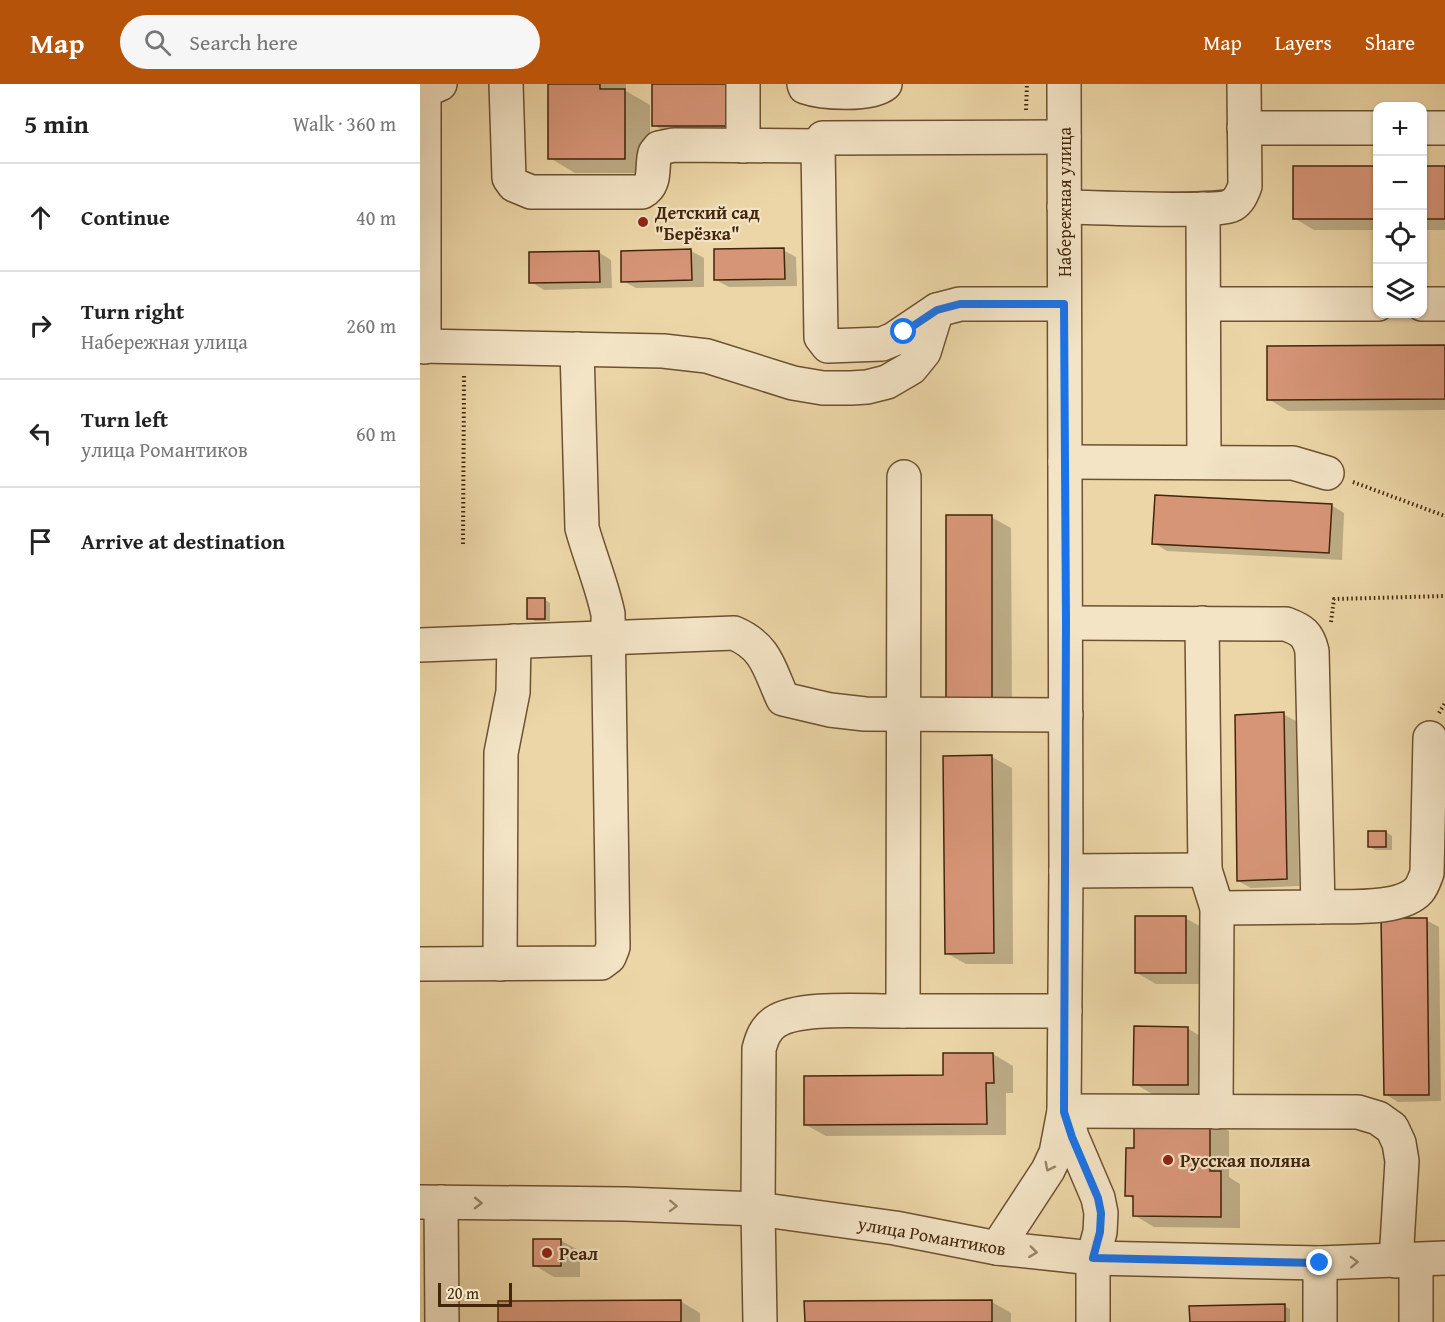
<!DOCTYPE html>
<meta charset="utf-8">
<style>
:root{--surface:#fff;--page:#f6f6f6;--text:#222;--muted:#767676;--line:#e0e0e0;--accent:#b45309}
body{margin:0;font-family:"Gentium Book Plus",serif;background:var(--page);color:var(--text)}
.controls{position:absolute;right:18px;top:18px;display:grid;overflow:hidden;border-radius:12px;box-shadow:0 2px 4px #0004}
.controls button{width:54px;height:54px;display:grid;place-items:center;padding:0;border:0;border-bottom:2px solid var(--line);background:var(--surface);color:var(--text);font:30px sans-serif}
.scale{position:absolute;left:18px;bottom:15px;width:74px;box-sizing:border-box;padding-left:6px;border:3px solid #432509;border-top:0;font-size:16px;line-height:21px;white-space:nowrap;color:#432509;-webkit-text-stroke:4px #f3e4c6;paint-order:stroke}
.stop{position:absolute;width:18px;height:18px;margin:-14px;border:4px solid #1a73e8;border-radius:50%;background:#fff}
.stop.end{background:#1a73e8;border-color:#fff;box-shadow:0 2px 6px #0008}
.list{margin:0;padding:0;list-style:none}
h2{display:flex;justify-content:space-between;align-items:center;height:78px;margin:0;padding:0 24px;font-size:26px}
h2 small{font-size:20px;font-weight:400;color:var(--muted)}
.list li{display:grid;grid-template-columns:39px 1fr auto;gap:18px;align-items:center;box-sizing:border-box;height:108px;padding:0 24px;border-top:2px solid var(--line)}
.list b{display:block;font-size:22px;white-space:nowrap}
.list p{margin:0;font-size:20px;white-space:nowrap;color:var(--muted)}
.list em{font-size:20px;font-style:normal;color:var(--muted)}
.icon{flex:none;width:33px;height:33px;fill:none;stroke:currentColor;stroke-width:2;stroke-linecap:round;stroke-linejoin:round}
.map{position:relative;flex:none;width:1025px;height:1238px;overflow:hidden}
header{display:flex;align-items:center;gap:36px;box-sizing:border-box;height:84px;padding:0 30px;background:var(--accent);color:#fff}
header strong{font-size:28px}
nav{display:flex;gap:33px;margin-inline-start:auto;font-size:21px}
.search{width:420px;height:54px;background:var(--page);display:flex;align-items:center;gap:15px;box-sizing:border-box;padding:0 21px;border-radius:33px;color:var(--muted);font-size:22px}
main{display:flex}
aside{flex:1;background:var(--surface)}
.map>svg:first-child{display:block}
.shadow{fill:#0003}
.building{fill:#d79578;stroke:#432509;stroke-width:1.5}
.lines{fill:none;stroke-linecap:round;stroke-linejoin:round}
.minor-casing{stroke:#6d5130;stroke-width:36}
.path{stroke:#432509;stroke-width:4;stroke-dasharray:1.5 3;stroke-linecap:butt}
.minor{stroke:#f3e4c6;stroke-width:33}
.oneway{stroke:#9b8468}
.route{stroke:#1a73e8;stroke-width:8}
.poi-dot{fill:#8f2418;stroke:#f3e4c6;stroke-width:2}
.labels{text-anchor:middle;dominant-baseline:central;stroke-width:4.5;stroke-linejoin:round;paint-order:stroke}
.street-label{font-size:18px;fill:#432509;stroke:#f3e4c6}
.poi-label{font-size:18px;font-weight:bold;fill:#432509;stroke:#f3e4c6;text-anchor:start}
</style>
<header>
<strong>Map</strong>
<div class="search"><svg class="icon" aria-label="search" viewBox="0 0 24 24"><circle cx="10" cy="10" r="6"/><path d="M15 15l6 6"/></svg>Search here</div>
<nav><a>Map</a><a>Layers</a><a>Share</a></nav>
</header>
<main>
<aside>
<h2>5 min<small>Walk · 360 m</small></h2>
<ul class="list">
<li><svg class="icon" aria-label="ahead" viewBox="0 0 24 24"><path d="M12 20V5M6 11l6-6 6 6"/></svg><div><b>Continue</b></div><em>40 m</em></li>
<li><svg class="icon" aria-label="right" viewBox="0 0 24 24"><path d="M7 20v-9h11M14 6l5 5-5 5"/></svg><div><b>Turn right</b><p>Набережная улица</p></div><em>260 m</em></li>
<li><svg class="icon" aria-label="left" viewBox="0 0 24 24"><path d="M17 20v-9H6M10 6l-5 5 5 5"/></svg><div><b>Turn left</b><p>улица Романтиков</p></div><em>60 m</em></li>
<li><svg class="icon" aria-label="arrive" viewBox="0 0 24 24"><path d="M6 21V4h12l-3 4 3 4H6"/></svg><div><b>Arrive at destination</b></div></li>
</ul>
</aside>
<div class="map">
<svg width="1025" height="1238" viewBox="0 0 1025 1238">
<rect width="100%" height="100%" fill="#ecd6a7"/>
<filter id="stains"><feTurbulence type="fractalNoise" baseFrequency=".00333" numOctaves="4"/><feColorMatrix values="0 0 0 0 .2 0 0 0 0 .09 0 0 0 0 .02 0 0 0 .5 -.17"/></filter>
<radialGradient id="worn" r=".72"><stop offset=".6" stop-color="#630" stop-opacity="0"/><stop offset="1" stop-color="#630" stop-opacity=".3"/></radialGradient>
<g class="shadow">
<path d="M137 0H333V56H259L234 41 233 0H206V7L230 21V89H155L130 74Z"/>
<path d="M958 84V146H894L874 134Z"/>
<rect x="1002" y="84" width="23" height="62"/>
<path d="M363 166 376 173 377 202 309 203 296 196Z"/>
<path d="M271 167 284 174V203L216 204 203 197Z"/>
<path d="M178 168 191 176 192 204 124 206 111 198Z"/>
<path d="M1025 262V326L868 327 849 315Z"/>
<path d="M911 421 924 429 922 476 747 467 734 459Z"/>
<path d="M571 433 591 444 592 626 548 627Z"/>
<path d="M124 515 130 519V537H115L109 534Z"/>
<path d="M863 630 876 637 879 802 831 804 818 797Z"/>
<path d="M525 673H572L592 684 593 880H546L526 869Z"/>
<path d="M949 748H966L972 752V766H955L949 762Z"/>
<path d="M765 834 785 845V900H736L717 889Z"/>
<path d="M1006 836 1019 843 1021 1017 978 1018 965 1010Z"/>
<path d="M767 944 787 956V1011H734L715 1000Z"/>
<path d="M573 970 593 982V1009H586V1051L406 1052 386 1041 525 993V971Z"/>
<path d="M790 1036 809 1047V1093L820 1100V1144L734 1143 714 1131 715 1116 707 1111 715 1066Z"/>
<path d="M140 1156 160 1167V1193H134L114 1181Z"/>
<path d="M260 1217 280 1229V1238H79Z"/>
<path d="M572 1218 591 1229V1238H386Z"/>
<path d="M864 1222 870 1225V1238H771Z"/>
</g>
<g class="building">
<path d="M128 0H180V5H205V75H128Z"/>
<rect x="232" y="0" width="76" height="42"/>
<rect x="873" y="82" width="85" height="53"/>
<rect x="1002" y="82" width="23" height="53"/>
<path d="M364 164 365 195 294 196V165Z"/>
<path d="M271 165 272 196 201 198V167Z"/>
<path d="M179 167 180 198 109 199V168Z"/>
<path d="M1025 261V315L847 316V262Z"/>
<path d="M735 411 912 420 909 469 732 460Z"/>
<rect x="526" y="431" width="46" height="185"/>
<rect x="107" y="514" width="18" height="21"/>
<path d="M864 628 867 795 817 797 815 631Z"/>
<path d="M572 671 574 869 525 870 523 672Z"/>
<rect x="948" y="747" width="18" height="16"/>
<rect x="715" y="832" width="51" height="57"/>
<path d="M961 834H1007L1009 1011H964Z"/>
<path d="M714 942 768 943V1001H713Z"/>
<path d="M523 969H573L574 999H566L567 1040 384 1041V992L523 991Z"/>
<path d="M714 1034H790V1087H801V1133L713 1132V1112H705L706 1064H714Z"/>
<rect x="113" y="1155" width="28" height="27"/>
<path d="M261 1216V1238H78V1217Z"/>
<path d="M572 1216V1238H385L384 1217Z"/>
<path d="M865 1220V1238H770L769 1222Z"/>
</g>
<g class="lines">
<g class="minor-casing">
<g id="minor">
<path d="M86 0 89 94 94 101 111 108H222C237 100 231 83 235 69L239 64 254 61 398 62"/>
<path d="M384 0 385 3C402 9 451 12 465 0"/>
<path d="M824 44H958"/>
<path d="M1002 44H1025"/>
<path d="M323 62V0"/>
<path d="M644 123C668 123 800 129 812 121 819 117 822 110 825 102L824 0"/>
<path d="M783 125 784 377"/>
<path d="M644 220H540L517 226 474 255 462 260 408 262 401 253 398 62 403 54 644 53"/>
<path d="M784 220H958"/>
<path d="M1002 220H1025"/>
<path d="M0 262 243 267 287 272 373 299 403 304H431L447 303 467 298 491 284 504 268 517 226"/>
<path d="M4 263V7L20 0"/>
<path d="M645 378 873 379 907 389"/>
<path d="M484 393 483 927H645"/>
<path d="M646 539 866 540C882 546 888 550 892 567L898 823 797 824"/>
<path d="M782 539 785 786"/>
<path d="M0 561 314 549C347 563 349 585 363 615L410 626 445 630 646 631"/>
<path d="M646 787 785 786 797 824 796 1028"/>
<path d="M898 823C925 822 981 827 999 806 1003 801 1005 794 1007 789L1010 654"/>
<path d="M0 880 181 879 189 873 193 863 188 530C182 501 170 473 162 444L157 265"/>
<path d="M80 880 81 669 93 608 94 557"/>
<path d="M644 1027 938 1028 958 1034 972 1044 979 1059 982 1077 976 1177"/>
<path d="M645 1028 652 1053 678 1114 681 1129 680 1148 673 1174V1238"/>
<path d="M0 1118 205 1120 338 1125 475 1144 577 1164 673 1174 900 1179 1025 1174"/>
<path d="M21 1118 22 1238"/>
<path d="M577 1164 628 1086 636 1069 644 1027 646 787 644 0"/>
<path d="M996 1176V1238"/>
<path d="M900 1179V1238"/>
<path d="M340 1238 338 1125 339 965C342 954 345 945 355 938 380 921 451 928 483 927"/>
</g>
</g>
<g class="path">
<path d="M606 26 607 0"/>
<path d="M933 398 1025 432"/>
<path d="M43 460 44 291"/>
<path d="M911 538 914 515 1025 512"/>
<path d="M1019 629 1025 619"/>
</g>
<use href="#minor" class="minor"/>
</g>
<defs><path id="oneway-chevron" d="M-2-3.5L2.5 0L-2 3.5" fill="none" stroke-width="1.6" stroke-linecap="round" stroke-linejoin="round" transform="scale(1.5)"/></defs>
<g class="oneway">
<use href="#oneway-chevron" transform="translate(629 1083) rotate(117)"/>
<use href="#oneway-chevron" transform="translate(58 1119) rotate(1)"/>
<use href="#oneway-chevron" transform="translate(253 1122) rotate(2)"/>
<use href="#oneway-chevron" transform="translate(613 1168) rotate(7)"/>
<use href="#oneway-chevron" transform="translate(934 1178) rotate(-2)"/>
</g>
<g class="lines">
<path class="route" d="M484 248 517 226 540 220H644L646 539 644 1028 652 1053 678 1114 681 1129 680 1148 673 1174 900 1179"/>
</g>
<g class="poi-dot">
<circle cx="223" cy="138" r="6"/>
<circle cx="748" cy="1076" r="6"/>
<circle cx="127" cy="1169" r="6"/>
</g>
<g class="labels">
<g class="street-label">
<text transform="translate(644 118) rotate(-90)">Набережная улица</text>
<text transform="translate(512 1152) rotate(10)">улица Романтиков</text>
</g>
<g class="poi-label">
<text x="235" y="128">Детский сад<tspan x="235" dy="21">"Берёзка"</tspan></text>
<text x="760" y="1076">Русская поляна</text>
<text x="139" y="1169">Реал</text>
</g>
</g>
<rect width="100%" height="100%" filter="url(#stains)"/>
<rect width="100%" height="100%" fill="url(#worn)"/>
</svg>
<div class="controls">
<button>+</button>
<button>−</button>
<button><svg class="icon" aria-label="locate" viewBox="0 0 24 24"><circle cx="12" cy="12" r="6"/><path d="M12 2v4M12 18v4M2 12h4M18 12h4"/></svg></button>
<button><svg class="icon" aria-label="layers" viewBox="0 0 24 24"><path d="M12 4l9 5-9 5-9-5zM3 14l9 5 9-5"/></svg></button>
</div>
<div class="scale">20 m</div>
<div class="stop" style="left:484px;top:248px"></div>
<div class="stop end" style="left:900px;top:1179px"></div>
</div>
</main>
